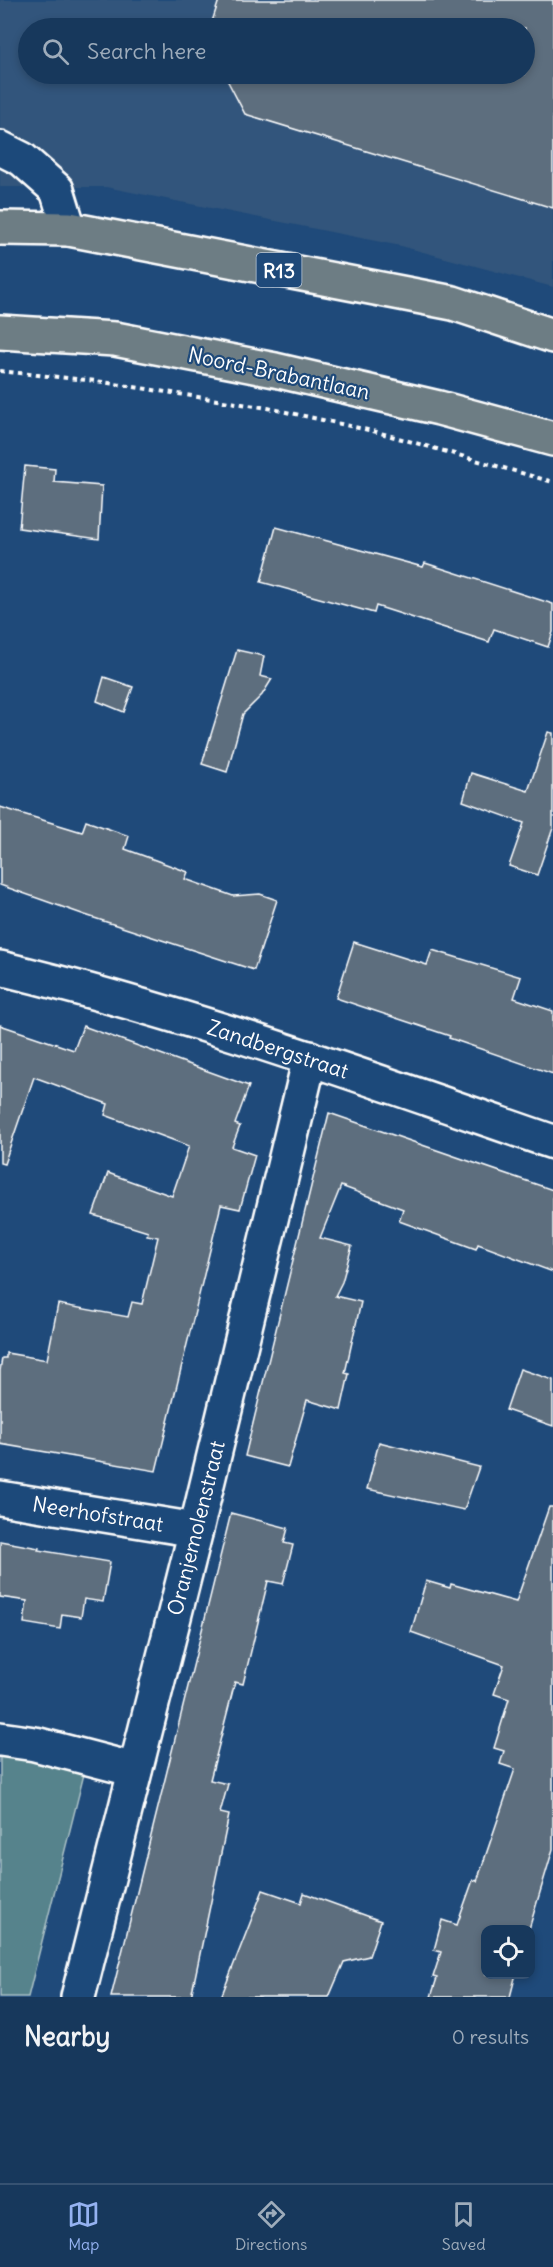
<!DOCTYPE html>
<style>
:root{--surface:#17385c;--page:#203f62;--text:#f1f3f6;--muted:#9eacbb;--line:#365272;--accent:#95b2f1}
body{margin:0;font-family:Delius,sans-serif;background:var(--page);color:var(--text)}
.controls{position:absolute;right:18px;bottom:18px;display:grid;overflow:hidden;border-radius:12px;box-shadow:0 3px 9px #0003}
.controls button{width:54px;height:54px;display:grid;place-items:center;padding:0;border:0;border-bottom:2px solid var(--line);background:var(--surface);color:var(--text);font:30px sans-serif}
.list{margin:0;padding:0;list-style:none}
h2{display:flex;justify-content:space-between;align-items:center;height:78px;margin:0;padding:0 24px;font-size:26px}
h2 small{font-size:20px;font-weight:400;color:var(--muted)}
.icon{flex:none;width:33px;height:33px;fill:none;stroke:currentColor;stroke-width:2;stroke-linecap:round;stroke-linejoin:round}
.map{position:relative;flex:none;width:553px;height:1997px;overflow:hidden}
.search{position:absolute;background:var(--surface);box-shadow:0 3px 9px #0003;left:18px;right:18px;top:18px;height:66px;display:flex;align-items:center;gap:15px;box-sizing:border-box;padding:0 21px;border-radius:33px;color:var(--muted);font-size:22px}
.sheet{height:186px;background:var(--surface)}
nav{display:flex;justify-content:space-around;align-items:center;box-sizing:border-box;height:84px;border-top:2px solid var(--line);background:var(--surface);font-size:16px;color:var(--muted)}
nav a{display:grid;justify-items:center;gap:3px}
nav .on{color:var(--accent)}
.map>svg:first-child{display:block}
.built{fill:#32557b;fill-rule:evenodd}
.green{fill:#57838c;stroke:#abc1c6;stroke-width:1.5}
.building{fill:#5d6e7e;stroke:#fff;stroke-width:1.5}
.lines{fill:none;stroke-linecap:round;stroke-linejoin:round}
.minor-casing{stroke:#fff;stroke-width:38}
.primary-casing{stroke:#fff;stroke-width:38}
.path{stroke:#fff;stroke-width:4;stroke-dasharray:4.5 4.5;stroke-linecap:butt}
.minor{stroke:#1f4a7a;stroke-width:33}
.primary{stroke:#6d7d84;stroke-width:33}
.labels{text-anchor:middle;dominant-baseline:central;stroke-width:4.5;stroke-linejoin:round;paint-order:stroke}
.shield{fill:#1f4a7a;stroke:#bcc9d7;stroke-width:1.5}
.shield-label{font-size:20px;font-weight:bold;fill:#fff}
.street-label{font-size:21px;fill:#fff;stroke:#1f4a7a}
</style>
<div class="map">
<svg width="553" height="1997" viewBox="0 0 553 1997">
<rect width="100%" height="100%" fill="#1f4a7a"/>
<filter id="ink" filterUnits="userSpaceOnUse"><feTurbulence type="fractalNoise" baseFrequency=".0167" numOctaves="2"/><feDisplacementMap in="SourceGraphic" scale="12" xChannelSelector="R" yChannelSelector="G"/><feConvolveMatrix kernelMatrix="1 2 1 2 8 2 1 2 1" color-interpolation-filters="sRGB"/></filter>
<g filter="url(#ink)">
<path class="built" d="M0 0H553V287L401 246 106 187H0ZM28 28H524V74H28Z"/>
<path class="green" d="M0 1751 85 1770 28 1997H0Z"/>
<g class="building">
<path d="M219 0H553V208L245 114 224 74H525V28H210Z"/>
<path d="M25 466 55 469 54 482 102 486 99 539 19 528Z"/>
<path d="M276 527 423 567 425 563 553 604V632L548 647 494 629 489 642 376 606 374 613 261 582Z"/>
<path d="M237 650 264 656 260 676 272 679 262 695 243 714 227 772 202 764Z"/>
<path d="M104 677 133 687 124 712 97 701Z"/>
<path d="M548 732 553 733V828L537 875 509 866 524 823 463 801 471 773 528 791Z"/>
<path d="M0 807 82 832 86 821 129 836 125 849 188 872 185 879 233 896 260 894 277 900 254 970 85 915 0 885Z"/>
<path d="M354 942 427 965 432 950 521 977 514 998 553 1011V1074L449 1038 450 1036 336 998Z"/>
<path d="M0 1025 74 1050 83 1026 249 1086 235 1124 240 1126 232 1147 255 1155 240 1209 221 1205 156 1471 0 1444V1371L2 1358H6V1353L47 1360 58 1304 128 1317 132 1302 142 1304 158 1237 147 1235 148 1232 93 1215 108 1173 172 1196 189 1146 105 1115 108 1104 34 1077 4 1164 0 1163Z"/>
<path d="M329 1113 553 1190V1272L478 1244 476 1249 399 1221 403 1209 341 1186 320 1238 352 1246 342 1282 335 1296 361 1302 345 1373 349 1374 341 1410 307 1400 288 1467 245 1456Z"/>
<path d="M520 1369 553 1380V1426L506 1410Z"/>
<path d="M379 1442 479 1467 464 1510 367 1489Z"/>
<path d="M549 1507H553V1849L529 1929H486V1974H516L510 1997H431L437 1978 433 1977 441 1952 434 1950 442 1920 457 1925 473 1880 477 1881 515 1769 500 1764 504 1751 494 1748 509 1699 494 1694 504 1665 411 1632 426 1581 450 1588 451 1584 516 1602Z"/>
<path d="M231 1513 288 1528 284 1543 293 1545 283 1584 268 1581 243 1684 235 1682 210 1780 228 1784 220 1813 229 1815 191 1997H111Z"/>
<path d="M0 1541 39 1548 38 1550 110 1562 103 1602 84 1599 81 1617 62 1614 60 1629 24 1623 27 1601 0 1597Z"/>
<path d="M263 1890 301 1903 304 1893 381 1921 369 1956 344 1962 329 1997H221Z"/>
</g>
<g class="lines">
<g class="minor-casing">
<g id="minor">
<path d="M0 148 22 159 57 190 69 229"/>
<path d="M0 968C188 1013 370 1079 553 1142"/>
<path d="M0 1498 196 1530"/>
<path d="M0 1739 35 1744 135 1770"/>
<path d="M78 1997 196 1530 310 1058"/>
</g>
</g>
<g class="primary-casing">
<g id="primary">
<path d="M0 228 69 229 453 303 553 336"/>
<path d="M0 332 115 339 275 370 439 408 553 439"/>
</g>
</g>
<path class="path" d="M0 371 96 381 268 408 377 432 553 482"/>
<use href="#minor" class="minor"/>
<use href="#primary" class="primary"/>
</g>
</g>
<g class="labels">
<rect class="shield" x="256.5" y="253" width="45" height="34" rx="4.5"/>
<g class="shield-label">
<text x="279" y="270">R13</text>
</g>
<g class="street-label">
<text transform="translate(279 373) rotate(12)">Noord-Brabantlaan</text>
<text transform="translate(278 1049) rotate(18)">Zandbergstraat</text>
<text transform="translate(98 1514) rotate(9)">Neerhofstraat</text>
<text transform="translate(196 1528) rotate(-76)">Oranjemolenstraat</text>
</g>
</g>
</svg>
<div class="controls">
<button><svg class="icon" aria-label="locate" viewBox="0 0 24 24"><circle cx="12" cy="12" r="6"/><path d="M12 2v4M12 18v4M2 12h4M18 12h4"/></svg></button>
</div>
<div class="search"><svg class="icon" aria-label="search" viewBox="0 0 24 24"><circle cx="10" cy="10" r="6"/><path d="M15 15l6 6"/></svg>Search here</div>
</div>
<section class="sheet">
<h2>Nearby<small>0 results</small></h2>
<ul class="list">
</ul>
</section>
<nav>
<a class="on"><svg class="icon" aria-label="map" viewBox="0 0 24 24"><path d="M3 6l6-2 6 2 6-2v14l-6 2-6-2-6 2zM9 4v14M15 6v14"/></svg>Map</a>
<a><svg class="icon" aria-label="directions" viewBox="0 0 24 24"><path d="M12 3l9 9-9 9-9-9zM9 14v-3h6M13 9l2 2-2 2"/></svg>Directions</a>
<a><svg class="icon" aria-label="saved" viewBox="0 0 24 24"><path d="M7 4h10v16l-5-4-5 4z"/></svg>Saved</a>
</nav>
